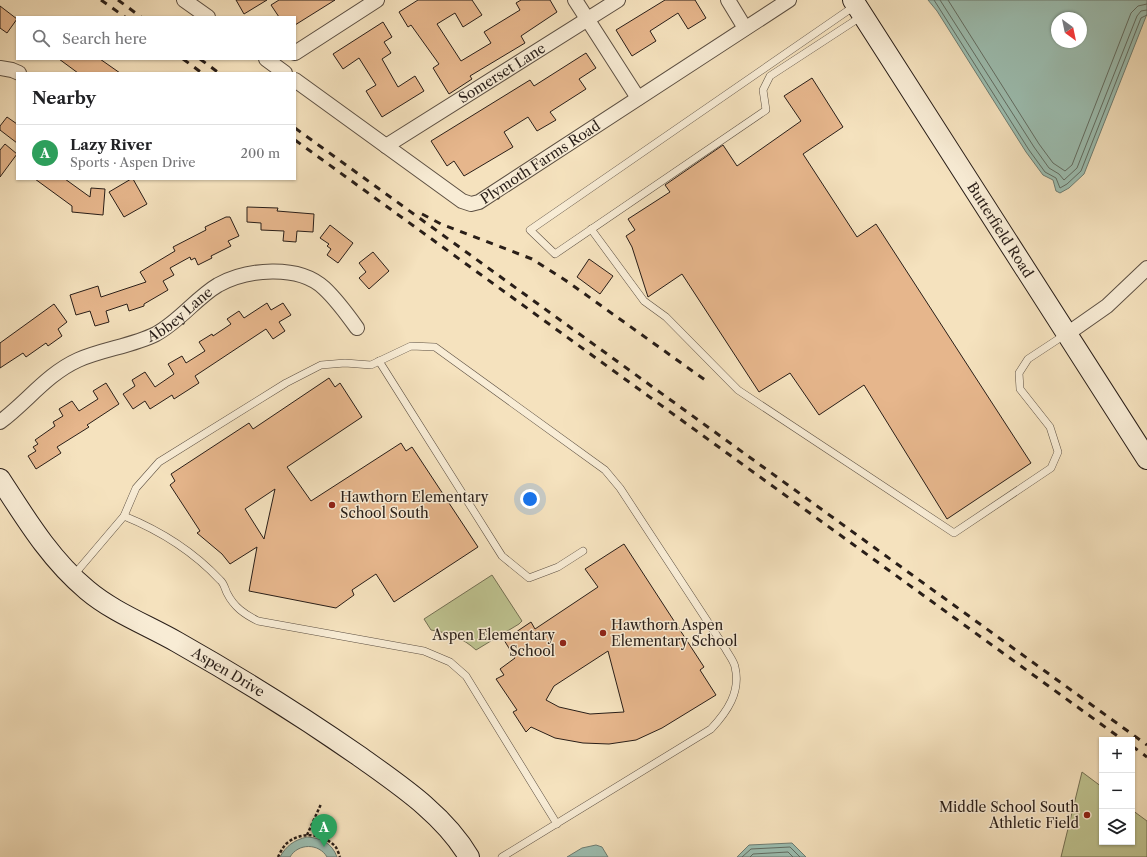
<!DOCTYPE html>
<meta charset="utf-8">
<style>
:root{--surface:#fff;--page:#f6f6f6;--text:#202124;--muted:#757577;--line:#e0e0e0;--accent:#db2777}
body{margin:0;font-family:"Libre Caslon Text",serif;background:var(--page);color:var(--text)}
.controls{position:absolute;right:12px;bottom:12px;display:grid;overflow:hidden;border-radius:0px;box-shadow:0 1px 3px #0004}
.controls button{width:36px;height:36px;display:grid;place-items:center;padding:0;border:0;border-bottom:1px solid var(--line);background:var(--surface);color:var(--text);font:20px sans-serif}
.compass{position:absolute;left:1051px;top:12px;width:36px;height:36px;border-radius:50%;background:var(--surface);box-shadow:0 1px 3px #0004;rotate:147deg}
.you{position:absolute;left:530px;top:499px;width:14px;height:14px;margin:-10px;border:3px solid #fff;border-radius:50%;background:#1a73e8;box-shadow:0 0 0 6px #1a73e833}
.badge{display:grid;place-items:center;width:26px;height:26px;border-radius:50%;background:var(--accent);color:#fff;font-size:13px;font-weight:700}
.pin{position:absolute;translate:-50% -33px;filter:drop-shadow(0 1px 2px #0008)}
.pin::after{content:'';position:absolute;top:21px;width:14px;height:12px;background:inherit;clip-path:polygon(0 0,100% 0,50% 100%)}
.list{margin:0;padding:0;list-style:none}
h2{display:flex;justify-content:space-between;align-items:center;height:52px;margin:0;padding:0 16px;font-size:17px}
h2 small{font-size:13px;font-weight:400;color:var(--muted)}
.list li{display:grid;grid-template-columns:26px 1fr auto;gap:12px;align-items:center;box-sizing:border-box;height:56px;padding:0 16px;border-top:1px solid var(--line)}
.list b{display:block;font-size:15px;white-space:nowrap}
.list p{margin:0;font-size:13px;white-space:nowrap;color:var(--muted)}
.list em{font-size:13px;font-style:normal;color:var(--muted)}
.icon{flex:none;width:22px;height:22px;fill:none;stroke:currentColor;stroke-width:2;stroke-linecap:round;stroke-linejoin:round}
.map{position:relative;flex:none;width:1147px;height:857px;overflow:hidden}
.search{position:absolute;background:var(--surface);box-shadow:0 1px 3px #0004;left:16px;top:16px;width:280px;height:44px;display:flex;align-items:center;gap:10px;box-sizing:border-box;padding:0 14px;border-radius:0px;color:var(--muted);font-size:15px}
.panel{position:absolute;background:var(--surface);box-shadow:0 1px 3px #0004;left:16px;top:72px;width:280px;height:108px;border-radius:0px}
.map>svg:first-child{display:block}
.green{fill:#bec390;stroke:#747054}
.water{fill:#9cbeb1;stroke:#6e7e74;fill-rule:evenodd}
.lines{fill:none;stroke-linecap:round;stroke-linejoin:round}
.shore{stroke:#626e64;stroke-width:1}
.building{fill:#e6b68c;stroke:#291e18;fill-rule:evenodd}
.lane-casing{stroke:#5c4f42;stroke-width:8}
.street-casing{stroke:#5c4f42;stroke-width:16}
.secondary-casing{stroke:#291e18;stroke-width:22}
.path{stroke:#291e18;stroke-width:2.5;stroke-dasharray:3 2;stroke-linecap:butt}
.lane{stroke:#f8ecd5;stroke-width:7}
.street{stroke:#f8ecd5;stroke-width:14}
.secondary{stroke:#f8ecd5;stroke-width:20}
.rail{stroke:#291e18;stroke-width:3;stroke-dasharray:7 7;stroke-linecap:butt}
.poi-dot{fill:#8f2418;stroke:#f8ecd5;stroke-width:1.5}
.labels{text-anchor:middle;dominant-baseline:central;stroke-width:3;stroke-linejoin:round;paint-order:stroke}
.street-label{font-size:14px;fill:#291e18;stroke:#f8ecd5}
.poi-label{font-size:14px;fill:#291e18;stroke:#f8ecd5;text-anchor:start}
</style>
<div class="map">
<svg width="1147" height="857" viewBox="0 0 1147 857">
<rect width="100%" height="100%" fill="#f5e2be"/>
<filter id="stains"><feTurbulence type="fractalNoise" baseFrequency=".005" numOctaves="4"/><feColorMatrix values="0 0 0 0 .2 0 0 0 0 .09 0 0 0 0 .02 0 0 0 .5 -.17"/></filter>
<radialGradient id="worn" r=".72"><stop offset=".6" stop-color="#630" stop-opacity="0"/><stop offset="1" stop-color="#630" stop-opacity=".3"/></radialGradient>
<g class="green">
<path d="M492 575 522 621 519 624 476 650C463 638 449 633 431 630L424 619Z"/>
<path d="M1082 772 1102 787V842H1132V810L1147 821V857H1061Z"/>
</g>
<g class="water">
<path d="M928 0H1147V14L1084 174 1069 188 1060 193 1056 191 1053 180 1043 175 1026 152 937 11ZM1057 18H1081V42H1057Z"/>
<path d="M307 837C321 838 332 843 337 857H327C319 843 298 843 290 857H280C286 846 294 840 307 837Z"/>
<path d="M792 843 806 857H737L749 845Z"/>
<path d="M596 845 602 847 608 857H567L582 848Z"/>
</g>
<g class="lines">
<g class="shore">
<path d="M934 0 1029 150 1045 172 1056 178 1060 188 1067 184 1081 171 1141 18 1147 15"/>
<path d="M940 0 1034 147 1049 168 1059 174 1064 180 1077 168 1137 16 1141 11 1147 10"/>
<path d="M948 0 1039 144 1053 163 1065 171 1072 165 1131 13 1138 6 1147 4"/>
<path d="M742 857 751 849 790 847 800 857"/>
<path d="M750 857 753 854 788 852 793 857"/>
</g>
</g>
<g class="building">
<path d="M236 0H267L244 14Z"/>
<path d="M279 0H335L295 25V17H279L271 5Z"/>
<path d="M418 0H472L482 15 463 27 455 13 437 24 461 61 491 43 484 32 520 10 516 3 521 0H550L557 12 521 36 525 43 470 76 472 79 449 94 433 68 439 64 411 25 408 27 399 12Z"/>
<path d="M665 0H695L706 18 688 29 678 13 650 31 656 41 632 56 616 30Z"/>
<path d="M0 6 17 19 7 33 0 28Z"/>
<path d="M383 22 392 37 384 42 391 53 382 59 398 87 415 76 424 91 382 117 366 91 376 85 359 58 343 69 333 54Z"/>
<path d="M586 53 596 68 579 79 586 89 550 112 556 120 537 131 528 117 504 132 513 147 464 176 454 161 447 166 431 141 530 80 534 86Z"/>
<path d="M59 59H100L120 73H78Z"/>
<path d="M812 78 843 127 803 154 857 237 876 224 1031 463 947 519 864 385 819 415 790 373 759 392 682 274 648 297 632 247 626 236 635 230 628 219 670 192 665 185 723 145 737 166 801 121 784 96Z"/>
<path d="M7 117 17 124V143L0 130V126Z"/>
<path d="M5 144 17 154 0 177V150Z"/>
<path d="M35 179H65L90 197 91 188 105 189 103 215 72 212V206Z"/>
<path d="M131 179H133L147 204 124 217 109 192Z"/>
<path d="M247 207 278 208 277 211 314 214 313 232 297 231 296 242 283 241 284 231 261 230V223L247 222Z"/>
<path d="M226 217H230L239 236 228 241 231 246 211 256 212 258 198 265 195 258 191 260 190 257 170 268 174 275 163 281 168 290 144 304V306L129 311 127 304 106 311 109 322 95 326 90 311 76 315 70 295 98 286 101 297 146 282 140 272 175 251 173 247 206 230 205 227Z"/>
<path d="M330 225 353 243 338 263 327 255 331 249 327 246 329 244 320 238Z"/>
<path d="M373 252 389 271 369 289 359 278 366 272 359 263Z"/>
<path d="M589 259 613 276 600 294 577 277Z"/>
<path d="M267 303 271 310 283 303 291 315 279 322 285 331 273 339 266 329 195 376 199 383 174 399 172 395 150 409 145 401 133 409 123 394 135 386 132 380 145 372 155 387 174 374 168 364 182 356 186 363 205 351 199 342 212 334 213 336 231 324 227 319 239 311 244 318Z"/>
<path d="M54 304 67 322 58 329 62 336 48 346 46 343 26 357 23 353 0 368V343Z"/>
<path d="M329 378 335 387 340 383 362 417 287 467 311 501 401 443 406 451 412 447 478 547 394 602 376 574 352 590 354 595 336 608 249 591 257 547 230 564 222 554 197 533 200 531 170 485 175 481 171 474 249 423 253 429ZM275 489 264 539 245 509Z"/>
<path d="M106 383 119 404 87 425 89 427 57 447 61 453 36 469 28 456 36 451 33 447 38 444 35 440 55 426 53 422 63 416 59 409 72 401 79 411 98 399 93 391Z"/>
<path d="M624 544 704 667 700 670 716 695 662 728 636 740 609 744 583 743 555 738 531 727 526 732 513 712 517 710 496 679 504 675 500 669 515 658 504 640 531 622 535 629 598 587 585 569ZM608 651 624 712 590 714 559 707 546 700 554 686Z"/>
</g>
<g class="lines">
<g class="lane-casing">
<g id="lane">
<path d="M856 5 530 230 555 254 766 110 763 90 770 76 862 16"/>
<path d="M591 229 644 301 666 317 738 390 954 533 1051 468 1058 452 1050 427 1020 389 1019 373 1028 359 1066 334"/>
<path d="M379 361 502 556 529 578 558 567 583 551"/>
<path d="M124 516C161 531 192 550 220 580 224 583 225 589 227 593 234 607 244 614 258 621L424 651 450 662 466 676 557 824"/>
<path d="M73 576 124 516 136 488 159 462 286 383 321 365 345 363 371 365 411 346 435 347 605 470 620 488 725 648C728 654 734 661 735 667 741 692 727 712 711 729L502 857"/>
</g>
</g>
<g class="street-casing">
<g id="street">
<path d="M184 0 208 17"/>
<path d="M575 0 638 98"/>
<path d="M728 0 745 28"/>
<path d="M295 53 377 0"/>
<path d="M266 59 285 73"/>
<path d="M0 68 12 70 19 73"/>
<path id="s1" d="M295 80 462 201 471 204 479 202 789 0"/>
<path id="s2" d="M386 146 618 0"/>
<path d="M1067 334 1107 306 1147 268"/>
<path id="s3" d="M0 422C27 402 47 374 78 360 103 349 132 346 156 334 180 321 196 298 218 285 247 269 298 264 324 288 337 300 347 314 357 328"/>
</g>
</g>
<g class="secondary-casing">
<g id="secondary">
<path id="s4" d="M853 0 1147 459"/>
<path id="s5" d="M0 479C26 519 50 559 87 590 113 612 147 625 177 642 239 677 300 715 359 756 398 784 444 814 469 857"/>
</g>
</g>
<g class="path">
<path d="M307 835 321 804"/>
<path d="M278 857C280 853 283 847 286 844 300 831 322 833 335 846 337 848 339 854 340 857"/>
</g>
<use href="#lane" class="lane"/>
<use href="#street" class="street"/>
<use href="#secondary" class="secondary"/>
<g class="rail">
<path d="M101 0 125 17"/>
<path d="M118 0 141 17"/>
<path d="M183 59 202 73"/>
<path d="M200 59 219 73"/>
<path d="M295 128 1147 745"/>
<path d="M295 140 1123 740"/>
<path d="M422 214 441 224 532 259 568 282 705 380"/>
<path d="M1132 746 1147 757"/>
</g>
</g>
<g class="poi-dot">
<circle cx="332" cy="505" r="4"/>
<circle cx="603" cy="633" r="4"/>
<circle cx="563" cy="643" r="4"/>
<circle cx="1087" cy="815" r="4"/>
</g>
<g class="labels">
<g class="street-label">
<text stroke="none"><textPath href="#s2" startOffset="137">Somerset Lane</textPath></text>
<text stroke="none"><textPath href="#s1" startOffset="297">Plymoth Farms Road</textPath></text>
<text stroke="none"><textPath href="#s4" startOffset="273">Butterfield Road</textPath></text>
<text stroke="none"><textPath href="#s3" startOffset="213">Abbey Lane</textPath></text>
<text stroke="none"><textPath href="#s5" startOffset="305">Aspen Drive</textPath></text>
</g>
<g class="poi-label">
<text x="340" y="497">Hawthorn Elementary<tspan x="340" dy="16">School South</tspan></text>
<text x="611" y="625">Hawthorn Aspen<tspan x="611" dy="16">Elementary School</tspan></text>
<text x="555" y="635" text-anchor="end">Aspen Elementary<tspan x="555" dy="16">School</tspan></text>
<text x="1079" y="807" text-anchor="end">Middle School South<tspan x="1079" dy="16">Athletic Field</tspan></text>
</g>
</g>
<rect width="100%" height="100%" filter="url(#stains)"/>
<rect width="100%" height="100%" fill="url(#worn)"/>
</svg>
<div class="controls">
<button>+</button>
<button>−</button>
<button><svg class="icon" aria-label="layers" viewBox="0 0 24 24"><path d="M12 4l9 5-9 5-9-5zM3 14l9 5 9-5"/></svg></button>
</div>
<svg class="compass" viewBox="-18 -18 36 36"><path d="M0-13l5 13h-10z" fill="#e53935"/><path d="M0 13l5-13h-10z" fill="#757577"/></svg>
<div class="you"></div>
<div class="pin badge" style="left:324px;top:847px;background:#2e9e5b">A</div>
<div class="search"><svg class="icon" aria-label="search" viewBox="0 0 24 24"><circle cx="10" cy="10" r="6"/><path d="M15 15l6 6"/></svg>Search here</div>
<section class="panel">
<h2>Nearby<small></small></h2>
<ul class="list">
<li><span class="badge" style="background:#2e9e5b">A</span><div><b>Lazy River</b><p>Sports · Aspen Drive</p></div><em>200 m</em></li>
</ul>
</section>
</div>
